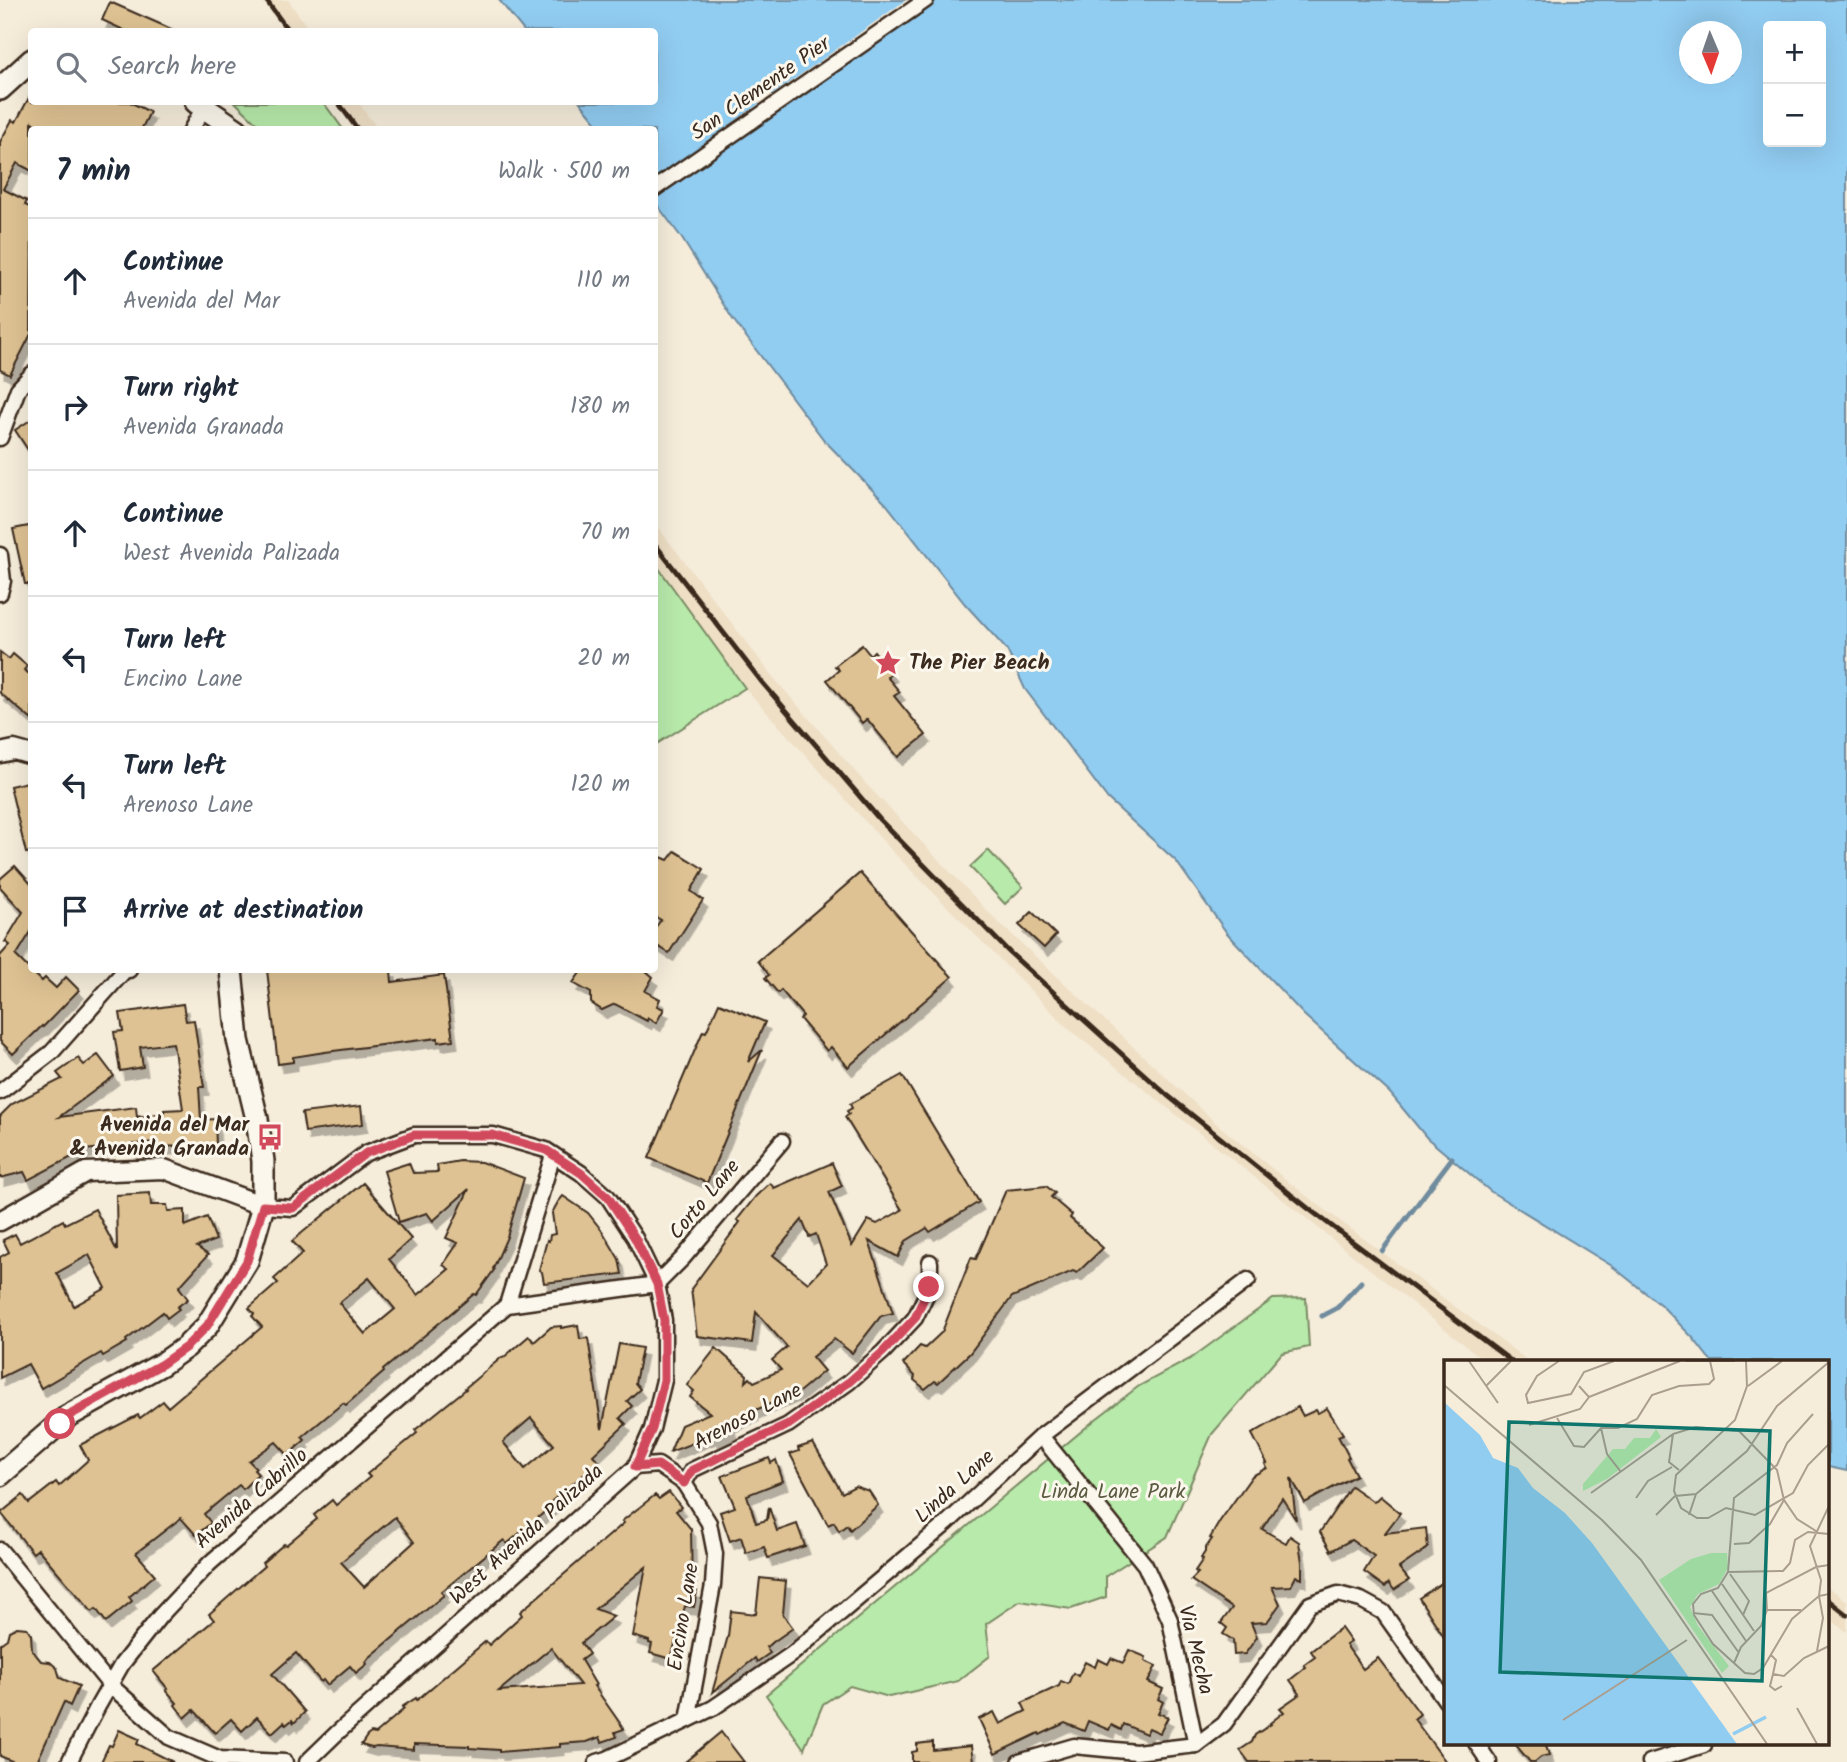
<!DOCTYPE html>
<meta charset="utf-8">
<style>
:root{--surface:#fff;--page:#f6f6f7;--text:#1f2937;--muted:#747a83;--line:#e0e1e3}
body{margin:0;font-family:Kalam,sans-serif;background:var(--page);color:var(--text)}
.controls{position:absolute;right:21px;top:21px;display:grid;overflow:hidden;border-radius:7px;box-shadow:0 7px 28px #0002}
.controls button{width:63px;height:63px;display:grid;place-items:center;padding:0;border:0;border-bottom:2px solid var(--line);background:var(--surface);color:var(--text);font:35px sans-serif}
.compass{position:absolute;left:1679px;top:21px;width:63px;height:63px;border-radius:50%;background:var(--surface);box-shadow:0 7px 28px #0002;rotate:178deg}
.stop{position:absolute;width:21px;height:21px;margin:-16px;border:5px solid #d1495b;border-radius:50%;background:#fff}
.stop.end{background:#d1495b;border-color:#fff;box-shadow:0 2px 7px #0008}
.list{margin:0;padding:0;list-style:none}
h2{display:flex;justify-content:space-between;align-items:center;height:91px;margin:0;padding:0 28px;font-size:30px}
h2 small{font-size:23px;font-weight:400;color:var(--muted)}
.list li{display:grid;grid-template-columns:46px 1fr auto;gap:21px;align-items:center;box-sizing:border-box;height:126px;padding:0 28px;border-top:2px solid var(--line)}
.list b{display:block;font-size:26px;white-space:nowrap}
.list p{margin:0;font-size:23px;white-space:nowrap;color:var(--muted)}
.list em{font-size:23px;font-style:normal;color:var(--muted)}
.icon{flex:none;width:38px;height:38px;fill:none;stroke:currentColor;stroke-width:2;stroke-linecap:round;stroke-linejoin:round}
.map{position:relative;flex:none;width:1847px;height:1762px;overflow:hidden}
.search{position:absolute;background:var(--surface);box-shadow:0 7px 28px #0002;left:28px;top:28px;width:630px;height:77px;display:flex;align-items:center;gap:18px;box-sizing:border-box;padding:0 24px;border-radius:7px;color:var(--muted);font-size:26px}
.panel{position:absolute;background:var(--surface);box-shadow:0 7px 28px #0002;left:28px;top:126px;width:630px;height:847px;border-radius:7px}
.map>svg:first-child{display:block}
.built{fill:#eedfc5}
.green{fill:#b8eaab;stroke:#7a8a64;stroke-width:2}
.water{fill:#91ccf1;stroke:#6f8b9d;stroke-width:2;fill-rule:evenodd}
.pier{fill:#f5ecda}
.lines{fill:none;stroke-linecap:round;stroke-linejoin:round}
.stream{stroke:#6f8b9d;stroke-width:5}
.building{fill:#dec293;stroke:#3b2a1e;stroke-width:2;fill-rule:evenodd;filter:url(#shadow)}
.minor-casing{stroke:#3b2a1e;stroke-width:19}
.tertiary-casing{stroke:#3b2a1e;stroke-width:23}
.secondary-casing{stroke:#3b2a1e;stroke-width:26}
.minor{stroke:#fbf7ec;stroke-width:14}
.tertiary{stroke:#fbf7ec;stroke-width:18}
.secondary{stroke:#fbf7ec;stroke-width:21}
.rail{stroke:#3b2a1e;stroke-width:5}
.route{stroke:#d1495b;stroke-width:9}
.labels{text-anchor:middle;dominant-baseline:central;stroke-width:6;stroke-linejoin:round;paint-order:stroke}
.street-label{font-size:21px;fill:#3b2a1e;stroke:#fbf7ec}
.poi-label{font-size:21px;font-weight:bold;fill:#3b2a1e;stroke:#fbf7ec;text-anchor:start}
.park-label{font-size:21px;fill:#5a5a41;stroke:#fbf7ec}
.inset-river{fill:none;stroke:#91ccf1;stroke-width:3.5}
.inset-road{fill:none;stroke:#ab9e8f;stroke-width:2}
.view{fill:#0f766e;fill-opacity:0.15;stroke:#0f766e;stroke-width:3.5}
.inset-edge{fill:none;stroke:#3b2a1e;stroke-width:3.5}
</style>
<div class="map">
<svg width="1847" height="1762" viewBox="0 0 1847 1762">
<defs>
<filter id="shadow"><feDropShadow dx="4.5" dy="8" stdDeviation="0" flood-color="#0004"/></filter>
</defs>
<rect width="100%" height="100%" fill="#f5ecda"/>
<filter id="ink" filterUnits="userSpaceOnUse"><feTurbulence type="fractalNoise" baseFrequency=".0143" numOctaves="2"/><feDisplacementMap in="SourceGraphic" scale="14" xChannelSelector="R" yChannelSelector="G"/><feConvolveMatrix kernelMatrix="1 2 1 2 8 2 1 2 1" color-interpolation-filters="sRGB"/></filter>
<g filter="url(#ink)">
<g class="built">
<path d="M263 0H288L310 31H285Z"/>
<path d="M335 102H358L378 129H354Z"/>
<path d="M654 522 773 677 866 784 997 921 1218 1125 1300 1191 1528 1361H1485L1069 1029 892 851 745 688 655 563Z"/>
<path d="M1828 1587 1847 1601V1632L1828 1617Z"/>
</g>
<g class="green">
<path d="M235 102H323L343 129H263Z"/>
<path d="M655 563 745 688 655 745H654Z"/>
<path d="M988 850 1023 887 1005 904 970 867Z"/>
<path d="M1306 1298 1309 1347 1282 1353 1212 1434 1167 1537 1106 1576V1597L1071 1609 1020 1601 986 1624 990 1656 958 1681 889 1697 850 1686 823 1704 804 1749 766 1695 1096 1419 1139 1386 1190 1359 1273 1299Z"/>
</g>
<path class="water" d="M499 0H1847V1471L1828 1467V1361H1711L1693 1338 1662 1306 1612 1266 1490 1191 1427 1138 1390 1093 1304 1015 1227 933 1176 861 1108 799 1025 689 1007 650 965 604 887 505 824 440 732 318 681 237 655 202 654 130 602 129 580 102H654V32L524 31ZM1768 26H1821V142H1768ZM1689 32H1731V74H1689Z"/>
<path class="pier" d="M906 0H935L655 198V178L759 104 752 94 764 84 772 95Z"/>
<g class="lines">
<g class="stream">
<path d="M1382 1251 1452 1158"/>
<path d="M1322 1316 1337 1308 1361 1282"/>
</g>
</g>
<g class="building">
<path d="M110 2 178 32H128L102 20Z"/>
<path d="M32 92V102H130L150 112 141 130H46L32 122V171L17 163 3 189 27 201 25 205 32 208 31 334 10 375 0 370V142L12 120 16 122Z"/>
<path d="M32 419V456L15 430Z"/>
<path d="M29 526 32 535V584H25L13 529Z"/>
<path d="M862 645 870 655 874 651 892 673 887 677 900 692 894 696 926 735 898 757 867 719 862 723 827 680 839 670 835 666Z"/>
<path d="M0 652 9 659 13 654 27 666 24 670 32 676V720L0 693Z"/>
<path d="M32 781V852L26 853 10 786Z"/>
<path d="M675 851 704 869 691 891 703 900 669 953 654 944V929L661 920 654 916V854L668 860Z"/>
<path d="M15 866 32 885V930L16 956 42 981 45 978 56 988 66 977 79 990 43 1027 42 1026 13 1054 0 1041V956L10 945 5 942 23 912 0 887V879Z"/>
<path d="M860 873 952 977 848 1067 831 1047 827 1051 800 1019 803 1016 781 990 778 993 765 978 769 975 758 961Z"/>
<path d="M1032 912 1056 935 1044 948 1019 925Z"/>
<path d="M267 970H391L392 982 444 975 453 1040 438 1042V1038L325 1052 293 1057V1062L278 1064Z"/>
<path d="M582 970H645L653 977 645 991 660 999 657 1006 664 1009 656 1023 648 1018 647 1021 615 1004 602 1010 591 1003V993L573 983Z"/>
<path d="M719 1003 765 1022 748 1062 762 1050 707 1183 649 1158 703 1031 706 1032Z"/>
<path d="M183 1004 186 1021 194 1020 204 1087H199L201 1120 215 1119 216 1145 153 1147V1142L85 1150 28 1180 24 1172 0 1178V1116L12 1104 62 1079 57 1073 78 1058 84 1065 98 1055 114 1076 59 1117 136 1107 137 1117 164 1113V1110L183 1109 173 1043 140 1047 143 1067 120 1071 114 1032 123 1031 120 1013Z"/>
<path d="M902 1075 979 1202 930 1232 927 1228 906 1241 898 1257 869 1241 893 1313 881 1316 852 1353 834 1339 812 1357 824 1371 799 1392 753 1411 754 1413 730 1424 732 1430 714 1438 713 1435 670 1452 681 1425 710 1413 690 1397 694 1391 687 1385 716 1348 747 1375 746 1382 750 1378 754 1382 781 1370 772 1360 787 1347 756 1312 752 1343 697 1336 691 1289 740 1222 737 1220 756 1196 770 1183 774 1188 832 1163 842 1186 829 1192 852 1246 868 1220 877 1224 902 1210 845 1117 849 1114 847 1111 852 1108 850 1104ZM802 1220 809 1237 816 1234 826 1264 808 1283 773 1255Z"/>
<path d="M361 1106 363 1124 305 1132 302 1113Z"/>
<path d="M460 1161 481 1162 524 1178 507 1237 493 1269 494 1270 476 1295 474 1294 407 1350 383 1370 384 1372 346 1405 343 1403 302 1437 305 1440 288 1455 276 1442 249 1461 256 1468 254 1470 258 1474 243 1489 239 1485 204 1514 211 1523 196 1535 181 1518 136 1553 155 1575 129 1597 132 1601 106 1622 96 1609 92 1612 38 1549 33 1553 1 1513 23 1495 29 1503 56 1482 59 1486 88 1460 80 1445 138 1415 140 1418 163 1401 168 1407 262 1327 252 1316 254 1314 249 1308 278 1283 274 1279 303 1253 292 1241 363 1183 411 1239 389 1259 418 1295 449 1269 443 1265 458 1243 446 1238 469 1189 433 1221 427 1213 399 1222 384 1171 409 1163 413 1173 438 1172 437 1165ZM369 1278 395 1309 365 1334 339 1303Z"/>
<path d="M1046 1186 1055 1193 1051 1197 1072 1215 1070 1218 1103 1248 1077 1273 1073 1271 1012 1297 970 1353 938 1383 935 1381 925 1389 914 1380 915 1376 903 1364 920 1346 925 1348 942 1332 971 1258 976 1259 1006 1190Z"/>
<path d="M150 1193 151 1205H167L168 1211 185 1210V1226L207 1217 216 1240 197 1247 208 1255 179 1287 188 1299 177 1307 179 1309 167 1318 163 1312 126 1340 127 1342 103 1356 101 1353 41 1388 28 1364 0 1378V1257L9 1252 3 1240 15 1234 20 1243 63 1220 65 1224 95 1209 117 1251 116 1195ZM89 1255 106 1288 74 1306 57 1273Z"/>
<path d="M563 1196 588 1213 603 1232 619 1259 622 1274 544 1283 542 1272 539 1270 547 1240 549 1241 550 1235 555 1234 552 1213 558 1202Z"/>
<path d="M578 1325 580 1339 588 1338 602 1429 619 1344 642 1348 635 1383 640 1389 627 1401 632 1406 620 1418 626 1424 593 1455 599 1462 552 1501 554 1504 507 1544 504 1540 441 1592 444 1595 369 1658 366 1662 367 1664 356 1673 350 1666 327 1685 323 1680 321 1682 296 1653 272 1674 305 1712 294 1723 292 1720 286 1725 284 1722 272 1733 257 1717 242 1731 231 1719 215 1733 194 1710 185 1718 175 1705 177 1703 166 1690 168 1689 153 1671 214 1620 209 1614 264 1566 262 1563 284 1544 286 1545 317 1519 314 1515 332 1500 336 1505 370 1477 367 1474 417 1433 415 1430 466 1389 465 1388 502 1357 503 1358 529 1336 534 1342 551 1327 561 1326V1328ZM531 1418 554 1445 525 1469 503 1442ZM395 1517 414 1542 364 1587 341 1562Z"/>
<path d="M1298 1407 1303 1416 1316 1410 1318 1413 1327 1408 1343 1434 1338 1436 1349 1457 1347 1458 1356 1475 1305 1503 1291 1478 1296 1520 1282 1498 1262 1529 1286 1543 1290 1536 1299 1542 1302 1562V1579L1296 1576 1291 1586 1272 1587 1280 1604 1267 1622 1251 1623 1257 1637 1245 1654 1234 1655 1233 1640 1223 1634 1227 1628 1221 1623 1232 1608 1191 1580 1198 1573 1195 1571 1203 1559 1201 1558 1205 1552V1549L1212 1539 1210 1538 1220 1521 1252 1476 1267 1468 1265 1464 1267 1463 1252 1434Z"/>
<path d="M813 1443 842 1493 855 1486 869 1491 878 1505 850 1530 847 1525 839 1531 834 1522 828 1525 790 1454 799 1451 798 1448Z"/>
<path d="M769 1458 771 1463 776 1460 783 1481 747 1495 756 1523 767 1520 769 1507 777 1531 797 1524 805 1546 768 1558 764 1547 746 1553 741 1537 730 1541 720 1512 735 1507 722 1476Z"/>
<path d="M1351 1486 1374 1502 1380 1496 1400 1513 1385 1533 1426 1528 1428 1548 1399 1568 1409 1580 1394 1590 1389 1583 1385 1587 1364 1572 1374 1556 1351 1540 1331 1551 1320 1532Z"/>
<path d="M669 1492 681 1507 676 1511 691 1529 692 1590 697 1591 694 1607 685 1606 671 1659 650 1653 652 1644 649 1643V1641L633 1636 646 1567 595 1609 614 1616 581 1643 589 1654 581 1660 596 1685 594 1686 624 1729 615 1732 617 1737 602 1742 600 1737 587 1742 560 1744V1747L499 1752V1750L469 1748V1746L414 1744V1750L377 1747 372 1748 361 1745 367 1736 371 1733 375 1734 404 1709 402 1707 416 1698 417 1700 486 1641 489 1645 522 1615 520 1612 624 1523 622 1521 655 1495 659 1499ZM551 1648 580 1685 499 1691Z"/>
<path d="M760 1578 786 1581 783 1614 793 1628 766 1647 770 1653 757 1662 755 1658 712 1693 728 1636 731 1611 756 1614Z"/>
<path d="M1446 1580V1640L1419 1598Z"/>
<path d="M17 1627 27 1628 31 1634 32 1650 41 1661 50 1662 57 1668 60 1678 79 1686 70 1706 64 1702 37 1762H14L0 1756V1644L7 1639 9 1631Z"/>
<path d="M1341 1628 1351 1642 1346 1645 1363 1669 1378 1658 1420 1714 1414 1719 1446 1762H1249L1240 1750 1252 1742 1255 1735 1271 1724 1270 1723 1284 1712 1280 1708 1300 1694 1290 1680 1300 1672 1306 1667 1304 1665 1315 1657 1311 1651Z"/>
<path d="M1129 1650 1146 1657 1145 1661 1156 1666 1148 1682 1163 1689 1158 1699 1163 1702 1158 1713 1168 1717 1160 1733 1149 1728 1146 1734 1123 1724 1121 1730 1111 1725 1109 1730 1088 1721 1084 1731 1065 1723 1040 1735 1039 1733 995 1754 979 1719 994 1712 1000 1724 1026 1711 1022 1703 1059 1686 1061 1681 1068 1684 1073 1673 1078 1676 1085 1662 1095 1667 1098 1659 1108 1664 1111 1658 1123 1663Z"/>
<path d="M119 1730 139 1739 137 1744 173 1762H101L109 1745 112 1746Z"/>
<path d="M721 1732 744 1762H685Z"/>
<path d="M933 1742V1750L971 1746 973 1762H912V1752L917 1751V1744Z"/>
<path d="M1514 1743H1545L1549 1755 1541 1757 1535 1762H1530Z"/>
</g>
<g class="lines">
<g class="minor-casing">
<g id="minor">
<path d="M191 130 204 107"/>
<path d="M654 189 926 0"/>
<path d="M0 438 18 389 32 374"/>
<path d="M0 555 3 581 0 593"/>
<path d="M0 1092 52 1052 125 970H129"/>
<path d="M263 1206 293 1208 366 1153 414 1135H493L546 1150 581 1173 608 1197 635 1238 657 1284 664 1320V1380L652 1429 635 1467 337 1733 307 1762"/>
<path d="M657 1284 683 1258 782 1141"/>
<path d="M507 1305 657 1284"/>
<path d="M1041 1436 1145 1565 1170 1620 1196 1745"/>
<path d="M684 1483 692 1470 788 1425 849 1382 883 1352 915 1318 930 1287V1262"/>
<path d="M0 1550 110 1685 169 1737 220 1759 285 1762"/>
<path d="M688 1720 713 1708 792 1654 946 1524 1041 1436 1248 1280"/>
<path d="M1476 1743 1489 1762"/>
<path d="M69 1762 98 1706 122 1664 160 1616 210 1563 507 1305 553 1155"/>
<path d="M597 1762 607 1759 688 1720 713 1585 715 1554 709 1523 684 1483 658 1465 635 1467"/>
<path d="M1019 1762 1074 1746 1136 1752 1196 1745 1224 1724 1310 1604 1338 1594 1361 1600 1383 1612 1446 1701"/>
<path d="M1650 1762 1704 1745"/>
</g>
</g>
<g class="tertiary-casing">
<g id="tertiary">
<path d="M0 753 14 750 32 755"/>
<path d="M0 1221 86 1172 164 1169 263 1206"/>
</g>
</g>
<g class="secondary-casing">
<g id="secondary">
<path d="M0 89 32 60"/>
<path d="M196 102 237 130"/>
<path d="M0 1475 68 1416 162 1364 186 1347 207 1326 247 1261 263 1206V1161L257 1119 238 1040 231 970"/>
</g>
</g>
<use href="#minor" class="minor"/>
<use href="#tertiary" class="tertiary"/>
<use href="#secondary" class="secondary"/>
<g class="rail">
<path d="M266 0 289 32"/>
<path d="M338 102 358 130"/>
<path d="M654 543 761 681 880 820 1009 952 1167 1095 1309 1209 1511 1361"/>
<path d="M1828 1600 1847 1615"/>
</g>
</g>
</g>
<g class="lines" filter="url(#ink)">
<path class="route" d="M60 1424 68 1416 162 1364 186 1347 207 1326 247 1261 263 1206 293 1208 366 1153 414 1135H493L546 1150 581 1173 608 1197 635 1238 657 1284 664 1320V1380L652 1429 635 1467 658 1465 684 1483 692 1470 788 1425 849 1382 883 1352 915 1318 929 1287"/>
</g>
<defs>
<g id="sight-bare" transform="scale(2.1)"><path d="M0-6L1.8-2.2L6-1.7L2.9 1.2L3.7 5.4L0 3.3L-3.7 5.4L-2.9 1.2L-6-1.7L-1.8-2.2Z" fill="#d1495b" stroke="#fbf7ec" stroke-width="2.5" paint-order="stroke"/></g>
<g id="bus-bare" transform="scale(2.1)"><path d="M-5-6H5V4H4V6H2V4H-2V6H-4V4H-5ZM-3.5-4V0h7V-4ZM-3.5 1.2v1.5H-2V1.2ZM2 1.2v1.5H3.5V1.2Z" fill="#d1495b" stroke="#fbf7ec" stroke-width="2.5" paint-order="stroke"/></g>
</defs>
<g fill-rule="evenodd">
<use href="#sight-bare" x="888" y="663"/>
<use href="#bus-bare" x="270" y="1137"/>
</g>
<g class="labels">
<g class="street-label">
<text transform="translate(761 89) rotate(-35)">San Clemente Pier</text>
<text transform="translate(705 1200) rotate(-50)">Corto Lane</text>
<text transform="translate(748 1417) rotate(-28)">Arenoso Lane</text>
<text transform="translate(955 1487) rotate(-42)">Linda Lane</text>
<text transform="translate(252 1499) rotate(-41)">Avenida Cabrillo</text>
<text transform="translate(527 1535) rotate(-42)">West Avenida Palizada</text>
<text transform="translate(684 1617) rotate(-81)">Encino Lane</text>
<text transform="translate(1195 1650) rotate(76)">Via Mecha</text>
</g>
<g class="poi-label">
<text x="909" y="663">The Pier Beach</text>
<text x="249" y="1125" text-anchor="end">Avenida del Mar<tspan x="249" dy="24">&amp; Avenida Granada</tspan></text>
</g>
<g class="park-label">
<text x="1113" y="1492">Linda Lane Park</text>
</g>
</g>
<g transform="translate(1444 1360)">
<rect width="385" height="385" fill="#f5ecda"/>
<path d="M212 69 217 77 163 119 139 131V124L169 89H181L190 78H206ZM267 193H283L284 208 275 224 254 234 246 247 254 266 285 306 278 313 215 220 247 199Z" fill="#b8eaab"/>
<path d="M0 42 36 75 49 98 74 108 89 128 121 153 148 183 293 384H0Z" fill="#91ccf1"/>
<path class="inset-river" d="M289 374 322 357"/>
<path class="inset-road" d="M25 1 54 43M115 1 93 16 82 35 84 43 127 34 140 12 170 1M242 1H291M302 1 303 26 291 60 232 115 230 131 237 148 253 158H264L282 148 311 155 349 133 364 105 385 84M0 25 158 160 197 200 323 384M42 26 67 1M304 26 338 1M145 37 236 1M369 54 343 83 333 105 290 138 284 212 274 228 257 234 249 244 250 255 269 284 301 313 310 314 319 308 348 259 375 236 377 220 366 186 385 146M113 58 130 86 140 87 157 68H174L193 59 208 35 235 26 265 24 270 19 266 1M85 65 136 49 145 37 135 26M157 68 163 94 177 112M235 110 225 102 229 74 252 67 295 71 333 110 340 140 353 159 372 171M147 133 229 74M231 136 252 134M192 138 204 121 228 107M212 155 231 136M245 155 252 134 303 91 333 46 385 2M290 184 305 183 326 164 340 140M284 212 339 211 346 203 351 180 364 172 385 174M286 214 305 241 299 255M278 224 310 271M268 231 302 281M323 250H357M249 253 268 255 295 293M373 291 379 258 375 236 385 234M327 295 332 300 329 314 340 316 360 298 385 286M290 303 297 287 317 266 323 250 322 233 372 207 385 205M329 314 326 326 331 330 338 326M353 348 373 384M119 360 243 280"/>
<path class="view" d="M65 62 326 71 318 321 56 312Z"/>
<rect width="385" height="385" class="inset-edge"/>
</g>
</svg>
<div class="controls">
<button>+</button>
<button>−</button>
</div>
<svg class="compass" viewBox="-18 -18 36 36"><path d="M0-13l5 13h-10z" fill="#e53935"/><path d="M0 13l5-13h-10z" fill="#747a83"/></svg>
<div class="stop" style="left:60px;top:1424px"></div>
<div class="stop end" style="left:929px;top:1287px"></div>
<div class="search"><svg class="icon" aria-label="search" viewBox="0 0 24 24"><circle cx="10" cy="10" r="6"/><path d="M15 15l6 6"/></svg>Search here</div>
<section class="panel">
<h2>7 min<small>Walk · 500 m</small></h2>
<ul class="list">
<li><svg class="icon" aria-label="ahead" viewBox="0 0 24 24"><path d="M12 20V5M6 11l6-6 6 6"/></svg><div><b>Continue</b><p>Avenida del Mar</p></div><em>110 m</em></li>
<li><svg class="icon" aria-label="right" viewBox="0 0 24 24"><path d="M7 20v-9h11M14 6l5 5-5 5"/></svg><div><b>Turn right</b><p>Avenida Granada</p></div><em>180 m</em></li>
<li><svg class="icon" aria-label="ahead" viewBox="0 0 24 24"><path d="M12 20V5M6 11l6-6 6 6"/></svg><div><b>Continue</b><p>West Avenida Palizada</p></div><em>70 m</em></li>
<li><svg class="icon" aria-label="left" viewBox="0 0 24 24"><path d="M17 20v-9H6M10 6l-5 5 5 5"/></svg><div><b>Turn left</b><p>Encino Lane</p></div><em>20 m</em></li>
<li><svg class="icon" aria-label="left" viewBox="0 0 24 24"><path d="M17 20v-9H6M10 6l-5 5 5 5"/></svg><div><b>Turn left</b><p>Arenoso Lane</p></div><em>120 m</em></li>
<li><svg class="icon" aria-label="arrive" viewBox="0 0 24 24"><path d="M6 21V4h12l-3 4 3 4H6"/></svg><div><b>Arrive at destination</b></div></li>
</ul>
</section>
</div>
